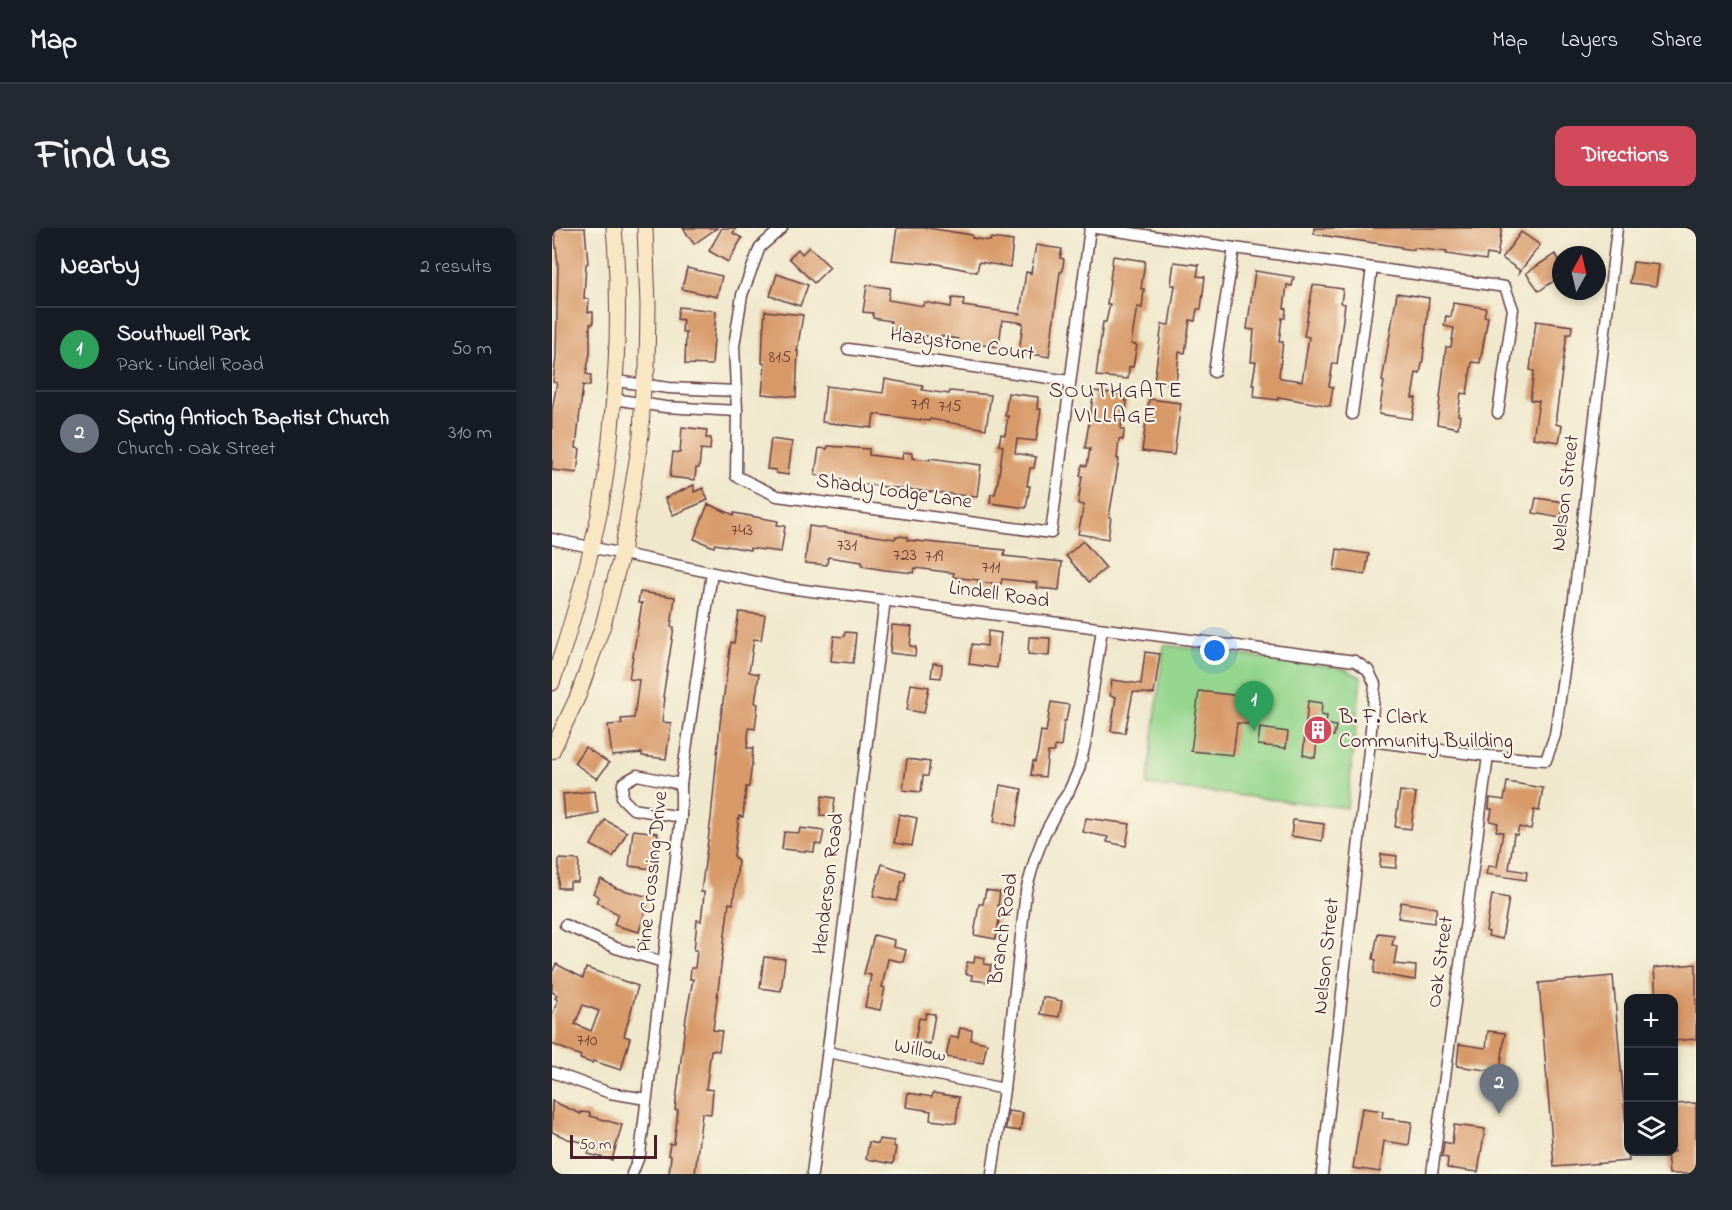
<!DOCTYPE html>
<meta charset="utf-8">
<style>
:root{--surface:#171b24;--page:#242831;--text:#f1f3f6;--muted:#9ea1a6;--line:#363941;--accent:#d1495b}
body{margin:0;font-family:"Indie Flower",sans-serif;background:var(--page);color:var(--text)}
.controls{position:absolute;right:18px;bottom:18px;display:grid;overflow:hidden;border-radius:12px;box-shadow:0 3px 9px #0003}
.controls button{width:54px;height:54px;display:grid;place-items:center;padding:0;border:0;border-bottom:2px solid var(--line);background:var(--surface);color:var(--text);font:30px sans-serif}
.compass{position:absolute;left:1000px;top:18px;width:54px;height:54px;border-radius:50%;background:var(--surface);box-shadow:0 3px 9px #0003;rotate:8deg}
.scale{position:absolute;left:18px;bottom:15px;width:87px;box-sizing:border-box;padding-left:6px;border:3px solid #4a1f2b;border-top:0;font-size:16px;line-height:21px;white-space:nowrap;color:#4a1f2b;-webkit-text-stroke:4px #fcf5e5;paint-order:stroke}
.you{position:absolute;left:663px;top:423px;width:21px;height:21px;margin:-15px;border:4px solid #fff;border-radius:50%;background:#1a73e8;box-shadow:0 0 0 9px #1a73e833}
.badge{display:grid;place-items:center;width:39px;height:39px;border-radius:50%;background:var(--accent);color:#fff;font-size:20px;font-weight:700}
.pin{position:absolute;translate:-50% -50px;filter:drop-shadow(0 2px 3px #0008)}
.pin::after{content:'';position:absolute;top:32px;width:21px;height:18px;background:inherit;clip-path:polygon(0 0,100% 0,50% 100%)}
.list{margin:0;padding:0;list-style:none}
h2{display:flex;justify-content:space-between;align-items:center;height:78px;margin:0;padding:0 24px;font-size:26px}
h2 small{font-size:20px;font-weight:400;color:var(--muted)}
.list li{display:grid;grid-template-columns:39px 1fr auto;gap:18px;align-items:center;box-sizing:border-box;height:84px;padding:0 24px;border-top:2px solid var(--line)}
.list b{display:block;font-size:22px;white-space:nowrap}
.list p{margin:0;font-size:20px;white-space:nowrap;color:var(--muted)}
.list em{font-size:20px;font-style:normal;color:var(--muted)}
.icon{flex:none;width:33px;height:33px;fill:none;stroke:currentColor;stroke-width:2;stroke-linecap:round;stroke-linejoin:round}
.map{position:relative;flex:none;width:1144px;height:946px;overflow:hidden;border-radius:12px}
header{display:flex;align-items:center;gap:36px;box-sizing:border-box;height:84px;padding:0 30px;background:var(--surface);border-bottom:2px solid var(--line)}
header strong{font-size:28px}
nav{display:flex;gap:33px;margin-inline-start:auto;font-size:21px}
.intro{display:flex;align-items:center;justify-content:space-between;box-sizing:border-box;height:144px;padding:0 36px}
h1{margin:0;font-size:42px}
.button{padding:15px 27px;border-radius:12px;background:var(--accent);color:#fff;font-size:21px;font-weight:700}
main{display:flex;gap:36px;padding:0 36px}
aside{flex:1;background:var(--surface);border-radius:12px;box-shadow:0 3px 9px #0003}
.map>svg:first-child{display:block}
.green{fill:#94d68d;stroke:#6f7a5c;stroke-width:1.5}
.building{fill:#d79968;fill-rule:evenodd}
.lines{fill:none;stroke-linecap:round;stroke-linejoin:round}
.street-casing{stroke:#633d43;stroke-width:13}
.secondary-casing{stroke:#633d43;stroke-width:17}
.street{stroke:#fff;stroke-width:10}
.secondary{stroke:#f9e7c3;stroke-width:15}
.labels{text-anchor:middle;dominant-baseline:central;stroke-width:4.5;stroke-linejoin:round;paint-order:stroke}
.number-label{font-size:18px;fill:#6d3e3a}
.street-label{font-size:21px;fill:#4a1f2b;stroke:#fcf5e5}
.poi-label{font-size:21px;fill:#4a1f2b;stroke:#fcf5e5;text-anchor:start}
.neighbourhood-label{font-size:22px;letter-spacing:1.5px;fill:#4a1f2b;stroke:#fcf5e5}
</style>
<header>
<strong>Map</strong>
<nav><a>Map</a><a>Layers</a><a>Share</a></nav>
</header>
<div class="intro"><h1>Find us</h1><a class="button">Directions</a></div>
<main>
<aside>
<h2>Nearby<small>2 results</small></h2>
<ul class="list">
<li><span class="badge" style="background:#2e9e5b">1</span><div><b>Southwell Park</b><p>Park · Lindell Road</p></div><em>50 m</em></li>
<li><span class="badge" style="background:#6b7280">2</span><div><b>Spring Antioch Baptist Church</b><p>Church · Oak Street</p></div><em>310 m</em></li>
</ul>
</aside>
<div class="map">
<svg width="1144" height="946" viewBox="0 0 1144 946">
<rect width="100%" height="100%" fill="#fcf5e5"/>
<filter id="ink" filterUnits="userSpaceOnUse"><feTurbulence type="fractalNoise" baseFrequency=".0167" numOctaves="2"/><feDisplacementMap in="SourceGraphic" scale="12" xChannelSelector="R" yChannelSelector="G"/><feConvolveMatrix kernelMatrix="1 2 1 2 8 2 1 2 1" color-interpolation-filters="sRGB"/></filter>
<filter id="wash" filterUnits="userSpaceOnUse"><feTurbulence type="fractalNoise" baseFrequency=".008" numOctaves="4" result="noise"/><feDisplacementMap in="SourceGraphic" scale="24" xChannelSelector="R" yChannelSelector="G"/><feGaussianBlur stdDeviation="1.35" result="paint"/><feColorMatrix in="noise" values="0 0 0 0 0 0 0 0 0 0 0 0 0 0 0 0 0 1.4 0 .05"/><feComposite in="paint" operator="in"/></filter>
<g filter="url(#wash)">
<rect width="100%" height="100%" fill="#efe8cc"/>
<path class="green" d="M612 417 791 440 809 449 795 580 595 557Z"/>
<g id="blocks">
<g class="building">
<path d="M2 0H33L36 35 34 36 32 71H37L36 84H41V96H38V126L34 146 39 147 38 158 31 157 27 192 24 220 28 221 25 245 0 242V182L5 155 1 154 4 130 6 37Z"/>
<path d="M131 0H165L142 16Z"/>
<path d="M170 0H184L181 5 190 10 176 34 157 23Z"/>
<path d="M345 0H376L420 7V10L438 13 439 10 461 13 458 39 427 34 425 44 380 35V36L340 32Z"/>
<path d="M762 0H950L945 28 935 26 934 32 894 26 895 24 862 20V22L849 20V19L762 6Z"/>
<path d="M969 4 988 17 967 45V42L950 30Z"/>
<path d="M484 17 510 21 508 30 512 31 510 44H508L497 129 467 124 471 95 450 92 447 119 406 114V111L388 108V110L338 102 339 93 321 90V85L311 84 315 57 338 60 336 72 371 78 372 74 399 79 400 70 412 71 411 78 468 86 474 44 479 45Z"/>
<path d="M257 19 278 39 262 55 237 30 246 21 250 26Z"/>
<path d="M1003 26 1009 34V48L987 63 974 45Z"/>
<path d="M561 28 593 33 589 61H592L590 80 585 79 579 116 585 117 581 139H577L576 151 544 148 551 94H554L558 76H555Z"/>
<path d="M622 34 647 37 645 48 653 49 649 81H645L643 93 638 92 633 125 627 124 624 156 602 154 610 96 617 97 623 57H619Z"/>
<path d="M1081 34 1107 37 1104 58 1078 55Z"/>
<path d="M135 40 170 48 165 69 130 61Z"/>
<path d="M703 43 742 49 740 58 735 57 732 80 734 81 733 90H730L727 114H731L727 148 729 150 750 153 757 109 752 108 761 57 791 61 789 75 793 76 785 136 781 135 777 158 781 159 778 178 726 169V172L702 169 703 157H700L704 134H699L702 102 695 101Z"/>
<path d="M225 46 256 57 248 78 218 68Z"/>
<path d="M845 65 877 70 871 131 868 146 864 145 860 170H864L860 191 827 186 832 154 830 153Z"/>
<path d="M901 75 934 80 932 88 936 89 928 135 920 134 915 166 909 165 906 187 908 188 906 200 885 196 894 119H899L902 100 892 98 894 88 899 89Z"/>
<path d="M127 79 164 83 160 137 133 136 134 104H130L131 92 125 91Z"/>
<path d="M213 83 251 87 245 123H246L244 169 210 166 213 136 210 135 211 108Z"/>
<path d="M984 93 1020 98 1019 106H1015L1004 188V196L1010 198 1007 214 981 210 987 173 978 172 982 143 978 142Z"/>
<path d="M333 151 371 158 370 162 397 166 398 163 439 167 434 201 378 191 377 193 322 186 320 200 270 194 274 158 331 165Z"/>
<path d="M542 163 574 167 573 173H575L574 182H571L569 201 572 202 571 212 567 211 565 231H567L557 289H559L556 311 526 306 532 277 526 276 530 248H528L530 237 535 238 538 220H533Z"/>
<path d="M456 165 486 169 485 181H489L484 213 465 211 463 225 484 229 482 240H478L475 258H478L474 280 438 275 439 266H443L446 253 451 218 447 217 449 206 453 207 456 188H453Z"/>
<path d="M597 171 629 175 622 227 590 223Z"/>
<path d="M130 199 155 202 154 210H159L158 222 149 221 147 240H144L143 252 118 249 121 224 128 225Z"/>
<path d="M219 211 240 214 236 247 224 245V242L215 241Z"/>
<path d="M276 218 317 221V227L350 231 351 224 360 225V230L378 232V230L429 237 425 269 291 254V252L263 247 267 220 275 221Z"/>
<path d="M142 257V264L151 260 156 272 121 287 113 270Z"/>
<path d="M984 270 1012 274 1009 290 981 285Z"/>
<path d="M156 276 182 287V285L226 293 225 297 233 298 229 324 198 320V322L163 316 162 319 142 311Z"/>
<path d="M257 298 343 311 344 308 355 309V312L453 322 452 328 510 334 507 362 485 360 486 355 450 351 449 356 426 354 427 352 401 349 402 345 363 340 362 345 333 342 310 338V334L276 329 275 337 253 335Z"/>
<path d="M531 313 554 340 537 354 514 328Z"/>
<path d="M785 321 817 326 813 347 782 342Z"/>
<path d="M88 364 123 369 119 399H122L111 469 113 470 110 494 119 495 114 531 90 528V525L60 528 56 497 70 496 69 491 82 490 87 452 77 451 90 375H86Z"/>
<path d="M187 384 213 387 209 412 202 411 197 444 207 446 203 475 206 476 203 501 197 500 195 520H201L200 535 197 559H194L191 589 187 588 182 628 186 633 185 644 181 676 177 675 161 802 170 803 167 823 159 822 154 861 161 862 159 886 150 885 143 946H117L119 928 116 927 118 916H122L126 882H123L134 789 141 751H138L139 740H143L145 722H142L144 704 145 692 149 693 152 667V664H149L159 590 168 496 179 414 182 415Z"/>
<path d="M340 397 360 399 358 418 364 419 363 428 338 425Z"/>
<path d="M436 403 449 405 445 440 417 436 420 416 435 418Z"/>
<path d="M293 404 304 405 301 435 279 433 282 408 292 409Z"/>
<path d="M477 409 498 410 497 428 476 426Z"/>
<path d="M593 424 608 426 602 466 581 464 573 505 559 503 564 469 558 468 560 452 589 456Z"/>
<path d="M381 435 390 436 389 450 379 449Z"/>
<path d="M359 456 377 459 372 485 355 482Z"/>
<path d="M647 463 688 468 686 482 698 484 696 496 685 495 681 527 639 523Z"/>
<path d="M756 473 770 475 769 487 775 488 774 496 784 498 782 508 773 507V514H765L763 530 751 527Z"/>
<path d="M499 474 517 477 514 493H512L509 519 503 518 502 524H496L493 549 479 547 481 533 483 534 486 523 489 503 494 504Z"/>
<path d="M708 500 736 504 734 520 706 517Z"/>
<path d="M33 519 57 535 45 551 22 535Z"/>
<path d="M355 531 378 534 376 548H371L369 564 351 562Z"/>
<path d="M955 554 991 560 987 583 982 582 979 601 967 599 965 607 962 606 957 641 975 644 974 652 934 646 936 638 945 639 951 604 944 603 946 595 938 593 940 581H937L938 570 952 572Z"/>
<path d="M448 557 470 561 464 598 442 594Z"/>
<path d="M43 563 46 585 13 591 11 566Z"/>
<path d="M848 563 864 565 859 601 843 599Z"/>
<path d="M270 568 283 570 281 588 268 587Z"/>
<path d="M347 586 365 590 360 618 342 615Z"/>
<path d="M534 590 578 596 574 618 555 614 556 609 531 604Z"/>
<path d="M53 592 75 604 61 629 39 617Z"/>
<path d="M741 592 772 596 770 613 739 608Z"/>
<path d="M248 600 272 603 269 617 263 616 262 624 230 621 232 604 247 605Z"/>
<path d="M81 602 106 605 101 641 77 638Z"/>
<path d="M829 626 845 628 844 640 828 639Z"/>
<path d="M7 631 27 632 26 654H18V660H6Z"/>
<path d="M330 636 354 644 352 653H350L345 673 321 668Z"/>
<path d="M49 651 64 660 97 669 87 704 62 697 66 686 44 674 47 669 41 665Z"/>
<path d="M434 662 448 664 446 678H449L444 711 422 707 427 676H431Z"/>
<path d="M940 667 957 670 950 711 936 708 937 704 934 703Z"/>
<path d="M849 674 885 680 882 695 846 690Z"/>
<path d="M826 705 842 707 840 717 845 718 842 736 864 738 863 752 822 745 824 732 821 731Z"/>
<path d="M322 707 342 712 341 719 354 722 351 734 336 731 330 759 333 760 328 782 313 779 319 747 312 746Z"/>
<path d="M423 728 433 730 432 736 439 737 436 754 420 752V747L414 746 415 734 422 735Z"/>
<path d="M212 729 233 731 229 763 208 760Z"/>
<path d="M4 736 31 750 34 740 86 758 72 808 78 810 69 842 41 833 40 835 28 831 29 828 0 816V787L6 772 3 770 5 767 0 764V745ZM31 777 47 783 39 803 23 796Z"/>
<path d="M1144 736V811L1122 813V771H1104L1102 740Z"/>
<path d="M1061 748 1077 933 1002 939 987 755Z"/>
<path d="M491 769 510 773 507 789 488 786Z"/>
<path d="M374 785 383 786 378 816 363 813 367 790 373 791Z"/>
<path d="M408 800 420 802 419 812 435 815 431 835 394 829 398 809 406 810Z"/>
<path d="M936 803 953 805 948 844 905 838 907 816 934 820Z"/>
<path d="M356 865 380 869 381 865 407 869 404 895 378 892 379 883 354 879Z"/>
<path d="M0 873 29 886V884L38 885V888L70 897 60 932 36 926 39 916 16 911 0 904Z"/>
<path d="M1144 875V946H1117L1115 924H1122V876Z"/>
<path d="M810 880 831 883 830 890 860 894 857 917 832 913 828 944 801 940Z"/>
<path d="M456 883 471 885 468 903 454 901Z"/>
<path d="M902 897 933 901 926 944 895 940 896 930 890 929 892 914 900 916Z"/>
<path d="M327 911 342 913 341 918 344 919 341 936 314 931 317 914 326 916Z"/>
</g>
</g>
</g>
<g filter="url(#ink)">
<use href="#blocks" fill-opacity="0" stroke="#633d43" stroke-width="1.5"/>
<g class="lines">
<g class="street-casing">
<g id="street">
<path d="M230 0 208 19 190 67 182 118 185 183 184 248 225 268 499 305 538 0"/>
<path d="M544 0 953 59 961 81 946 185"/>
<path d="M296 121 518 153"/>
<path d="M662 144 682 20"/>
<path d="M64 153 117 160 184 163"/>
<path d="M62 171 113 179 185 183"/>
<path d="M800 186 820 40"/>
<path d="M0 311 228 359 803 433 816 442 823 456 818 513 770 946"/>
<path d="M818 513 936 528 994 532 1003 507 1022 370 1065 0"/>
<path d="M129 589 81 581 70 570 71 555 85 547 129 556"/>
<path d="M13 697 64 720 111 734"/>
<path d="M276 824 452 861"/>
<path d="M0 844 58 865 94 871"/>
<path d="M80 946 88 926 129 589V556L160 345"/>
<path d="M260 946 333 372"/>
<path d="M440 946 452 861 474 663 483 631 492 607 509 575 516 565 527 541 533 516 550 401"/>
<path d="M880 946 936 528"/>
</g>
</g>
<g class="secondary-casing">
<g id="secondary">
<path d="M0 455C18 403 33 350 45 296 52 265 56 233 59 201 66 134 68 67 62 0"/>
<path d="M0 523 26 468 51 397 70 325 89 207 91 157 95 141 96 77 93 0"/>
</g>
</g>
<use href="#street" class="street"/>
<use href="#secondary" class="secondary"/>
</g>
</g>
<defs>
<g id="building-disc" transform="scale(1.5)"><circle r="9.5" fill="#d1495b" stroke="#fcf5e5"/><path d="M-4-6H4V6H1V3H-1V6H-4ZM-2.5-4.3h1.7v1.8h-1.7ZM.8-4.3h1.7v1.8H.8ZM-2.5-1h1.7V.8h-1.7ZM.8-1h1.7V.8H.8Z" fill="#fff"/></g>
</defs>
<g fill-rule="evenodd">
<use href="#building-disc" x="766" y="502"/>
</g>
<g class="labels">
<g class="number-label">
<text x="228" y="130">815</text>
<text x="368" y="177">719</text>
<text x="398" y="179">715</text>
<text x="190" y="303">743</text>
<text x="295" y="318">731</text>
<text x="353" y="328">723</text>
<text x="382" y="329">719</text>
<text x="439" y="340">711</text>
<text x="35" y="813">710</text>
</g>
<g class="street-label">
<text transform="translate(410 117) rotate(8)">Hazystone Court</text>
<text transform="translate(342 264) rotate(8)">Shady Lodge Lane</text>
<text transform="translate(1014 265) rotate(-83)">Nelson Street</text>
<text transform="translate(447 367) rotate(8)">Lindell Road</text>
<text transform="translate(101 644) rotate(-84)">Pine Crossing Drive</text>
<text transform="translate(277 656) rotate(-83)">Henderson Road</text>
<text transform="translate(452 701) rotate(-82)">Branch Road</text>
<text transform="translate(775 728) rotate(-84)">Nelson Street</text>
<text transform="translate(889 734) rotate(-82)">Oak Street</text>
<text transform="translate(368 823) rotate(12)">Willow</text>
</g>
<g class="poi-label">
<text x="787" y="490">B. F. Clark<tspan x="787" dy="24">Community Building</tspan></text>
</g>
<g class="neighbourhood-label">
<text x="564" y="164">SOUTHGATE<tspan x="564" dy="25">VILLAGE</tspan></text>
</g>
</g>
</svg>
<div class="controls">
<button>+</button>
<button>−</button>
<button><svg class="icon" aria-label="layers" viewBox="0 0 24 24"><path d="M12 4l9 5-9 5-9-5zM3 14l9 5 9-5"/></svg></button>
</div>
<svg class="compass" viewBox="-18 -18 36 36"><path d="M0-13l5 13h-10z" fill="#e53935"/><path d="M0 13l5-13h-10z" fill="#9ea1a6"/></svg>
<div class="scale">50 m</div>
<div class="you"></div>
<div class="pin badge" style="left:702px;top:503px;background:#2e9e5b">1</div>
<div class="pin badge" style="left:947px;top:886px;background:#6b7280">2</div>
</div>
</main>
